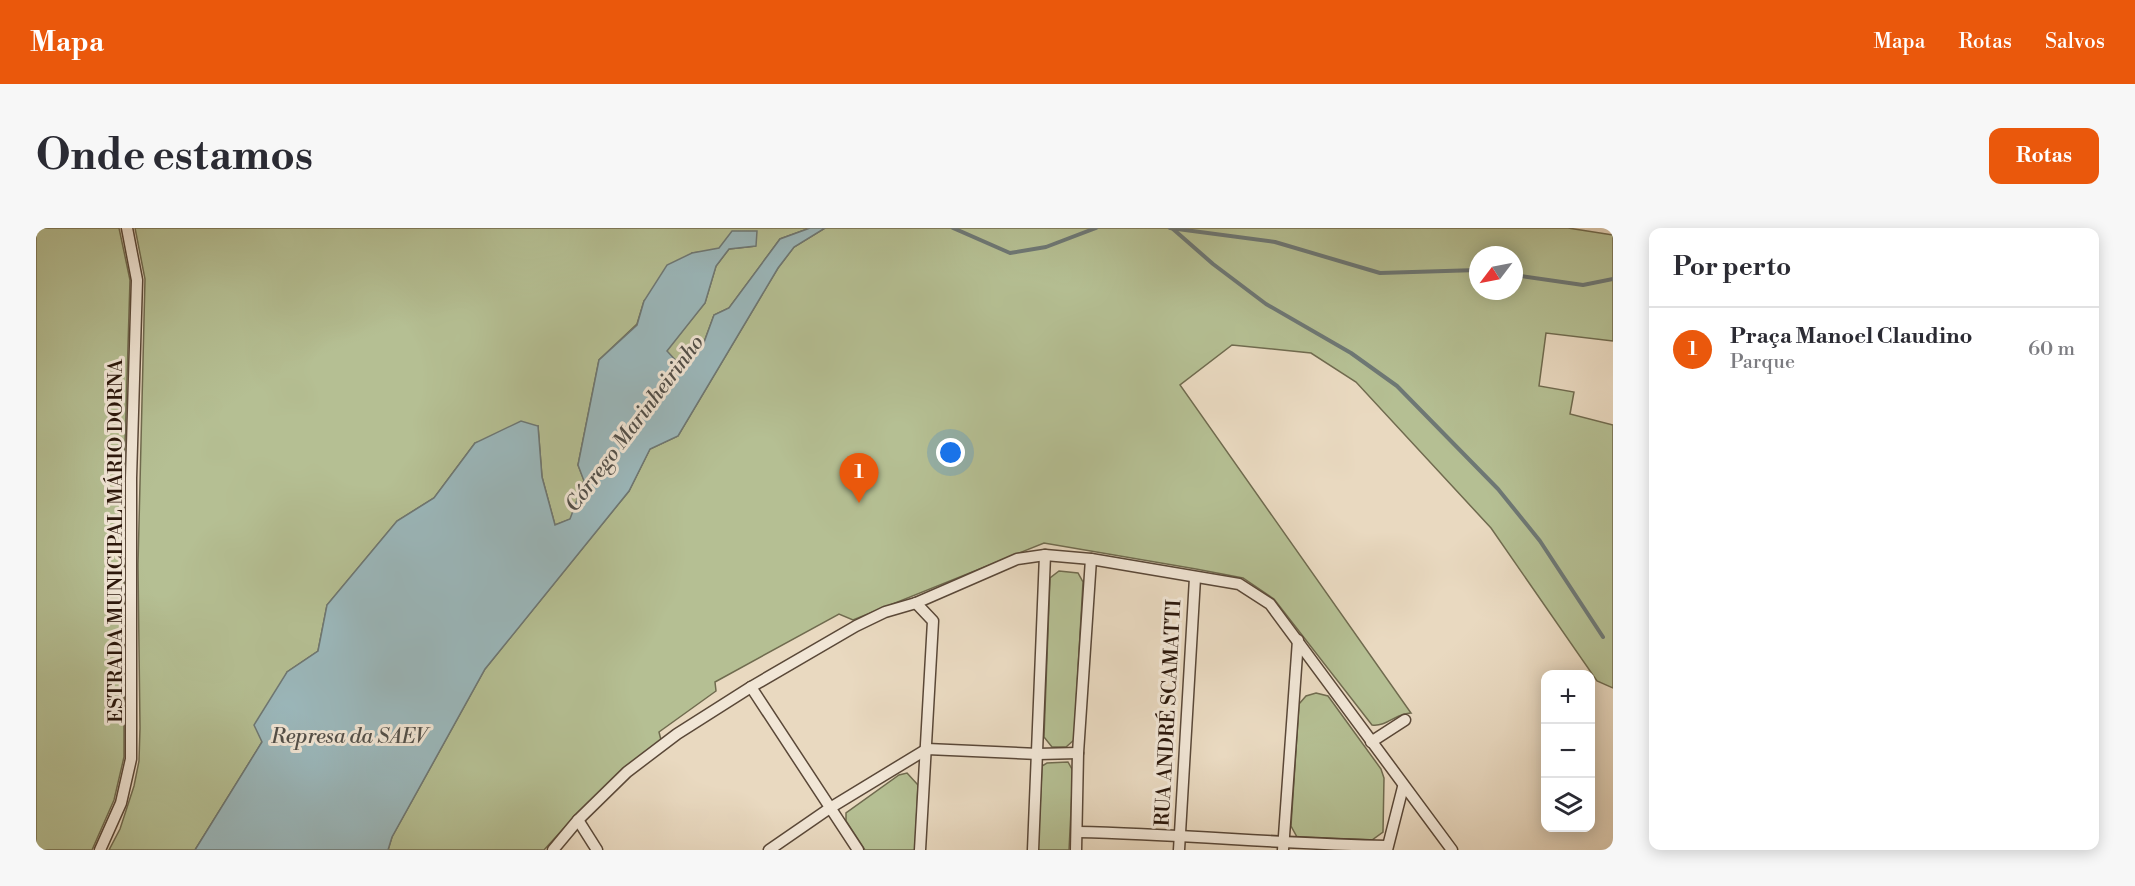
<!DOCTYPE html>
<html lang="pt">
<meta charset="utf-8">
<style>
:root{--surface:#fff;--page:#f7f7f7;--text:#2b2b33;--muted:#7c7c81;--line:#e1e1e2;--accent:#ea580c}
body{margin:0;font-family:"Libre Bodoni",serif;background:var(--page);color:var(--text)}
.controls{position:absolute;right:18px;bottom:18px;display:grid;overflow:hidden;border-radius:12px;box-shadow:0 3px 15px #0003}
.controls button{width:54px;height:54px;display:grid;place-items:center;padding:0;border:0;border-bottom:2px solid var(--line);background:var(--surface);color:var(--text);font:30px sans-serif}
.compass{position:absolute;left:1433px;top:18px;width:54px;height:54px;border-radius:50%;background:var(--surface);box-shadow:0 3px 15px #0003;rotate:238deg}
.you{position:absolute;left:915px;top:225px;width:21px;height:21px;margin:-15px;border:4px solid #fff;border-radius:50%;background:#1a73e8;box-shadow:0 0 0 9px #1a73e833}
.badge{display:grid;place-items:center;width:39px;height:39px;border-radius:50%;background:var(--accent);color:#fff;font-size:20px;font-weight:700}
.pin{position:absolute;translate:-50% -50px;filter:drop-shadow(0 2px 3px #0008)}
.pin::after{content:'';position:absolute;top:32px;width:21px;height:18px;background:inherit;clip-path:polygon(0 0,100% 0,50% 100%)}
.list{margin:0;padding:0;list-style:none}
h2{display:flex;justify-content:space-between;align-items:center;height:78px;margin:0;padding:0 24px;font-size:26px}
h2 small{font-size:20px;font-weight:400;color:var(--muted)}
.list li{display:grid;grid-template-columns:39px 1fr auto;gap:18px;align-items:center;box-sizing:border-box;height:84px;padding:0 24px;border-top:2px solid var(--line)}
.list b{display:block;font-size:22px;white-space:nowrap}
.list p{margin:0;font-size:20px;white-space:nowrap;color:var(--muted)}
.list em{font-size:20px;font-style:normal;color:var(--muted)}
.icon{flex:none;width:33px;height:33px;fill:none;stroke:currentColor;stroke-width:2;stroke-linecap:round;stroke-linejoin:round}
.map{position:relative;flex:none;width:1577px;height:622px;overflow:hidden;border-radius:12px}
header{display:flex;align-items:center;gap:36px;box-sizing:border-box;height:84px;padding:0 30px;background:var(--accent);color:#fff}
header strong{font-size:28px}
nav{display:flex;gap:33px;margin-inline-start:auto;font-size:21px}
.intro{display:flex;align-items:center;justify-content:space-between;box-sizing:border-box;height:144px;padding:0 36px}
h1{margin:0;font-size:42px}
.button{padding:15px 27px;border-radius:12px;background:var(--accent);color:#fff;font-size:21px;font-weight:700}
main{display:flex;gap:36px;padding:0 36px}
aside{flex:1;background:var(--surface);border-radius:12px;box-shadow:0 3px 15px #0003}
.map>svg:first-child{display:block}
.green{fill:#b5bf93;stroke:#706b4f;stroke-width:1.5;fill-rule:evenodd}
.water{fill:#9bb8bc;stroke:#6e7875;stroke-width:1.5}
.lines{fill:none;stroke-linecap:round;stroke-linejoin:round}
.stream{stroke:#6e7875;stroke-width:4}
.minor-casing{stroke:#5a4838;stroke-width:13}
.minor{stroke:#f1e6d6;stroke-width:10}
.labels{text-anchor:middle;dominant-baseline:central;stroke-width:6;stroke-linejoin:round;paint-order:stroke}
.street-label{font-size:20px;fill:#2b170b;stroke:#f1e6d6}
.water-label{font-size:21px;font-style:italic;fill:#524f49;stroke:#f1e6d6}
</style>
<header>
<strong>Mapa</strong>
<nav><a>Mapa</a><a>Rotas</a><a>Salvos</a></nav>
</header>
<div class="intro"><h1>Onde estamos</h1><a class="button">Rotas</a></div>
<main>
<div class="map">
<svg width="1577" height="622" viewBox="0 0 1577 622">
<rect width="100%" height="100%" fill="#e9d9c0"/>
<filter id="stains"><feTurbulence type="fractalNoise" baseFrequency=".00333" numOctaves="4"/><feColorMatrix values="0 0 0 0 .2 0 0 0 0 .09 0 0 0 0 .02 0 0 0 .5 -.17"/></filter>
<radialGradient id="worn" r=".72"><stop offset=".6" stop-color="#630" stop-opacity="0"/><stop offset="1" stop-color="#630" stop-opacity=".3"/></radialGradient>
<g class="green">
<path d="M0 0H83L94 52 88 249V529L78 572 56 622H0Z"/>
<path d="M99 0H774L744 11 693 80 678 87 667 117 645 138 630 123 669 75 680 38 693 21 720 18 656 25 608 73 601 96 563 132 542 237 548 252 535 291 519 297 506 249 502 198 439 215 398 270 361 293 291 377 282 423 251 444 226 514 159 622H73L84 601 98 558 103 533 104 500 102 337 109 51Z"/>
<path d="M789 0H1532L1577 7V113L1510 105 1503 158 1538 164 1534 186 1577 197V460L1561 453 1455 300 1320 154 1275 125 1196 117 1144 157 1375 485C1360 485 1351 499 1336 497L1238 371 1207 350 1160 341 1008 315 817 392 803 386 679 454 680 463 623 504 625 512C581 545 544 581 508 622H352L356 609 449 441 593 263 614 221 642 208 742 40 758 19ZM1442 27H1478V63H1442Z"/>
<path d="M1023 343 1042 345 1047 354 1038 512 1030 519H1016L1008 509 1014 350Z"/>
<path d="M1280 465 1292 468 1345 541 1348 550 1347 604 1336 612 1261 609 1255 598 1263 476 1270 468Z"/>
<path d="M1032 534 1037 543 1033 622H1002L1006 538 1011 535Z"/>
<path d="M871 545 882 557 879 622H829L810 593V585L863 547Z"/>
</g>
<path class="water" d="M774 0H789L758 19 742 40 642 208 614 221 593 263 449 441 356 609 352 622H159L226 514 218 497 251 444 282 423 291 377 361 293 398 270 439 215 485 193 502 198 506 249 519 297 534 291 548 253 542 237 563 132 601 97 608 73 631 37 656 25 683 20 696 3H721L720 18 693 21 680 38 669 75 631 123 645 138 667 117 678 87 693 80 744 11Z"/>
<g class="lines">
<g class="stream">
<path d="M917 0 974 25 1010 19 1060 0"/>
<path d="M1134 0 1239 14 1344 45 1442 42"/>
<path d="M1137 1 1177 36 1230 76 1315 125 1361 158 1462 261 1504 313 1567 409"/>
<path d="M1478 47 1547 57 1577 51"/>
</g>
<g class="minor-casing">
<g id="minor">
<path d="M880 375 897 393 884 622"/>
<path d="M715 459 822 622"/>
<path d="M1335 514 1369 492"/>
<path d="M542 592 561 622"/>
<path d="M1042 604C1145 606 1247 616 1351 618"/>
<path d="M64 622 85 575 95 531V250L101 52 91 0"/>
<path d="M517 622 542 592 591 544 641 506 715 459 820 398 849 384 880 375 981 331 1009 327 1055 331 1203 356 1234 376 1416 622"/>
<path d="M733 622 794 580 891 521 1002 526 1042 525"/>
<path d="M997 622 1009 327"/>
<path d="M1040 622 1042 525 1055 331"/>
<path d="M1143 622 1159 350"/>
<path d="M1247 622 1262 412"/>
<path d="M1351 622 1367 559"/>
</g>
</g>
<use href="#minor" class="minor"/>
</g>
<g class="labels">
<g class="street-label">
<text transform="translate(80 313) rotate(-90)">ESTRADA MUNICIPAL MÁRIO DORNA</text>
<text transform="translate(1133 485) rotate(-87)">RUA ANDRÉ SCAMATTI</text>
</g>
<g class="water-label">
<text transform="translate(599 196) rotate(-53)">Córrego Marinheirinho</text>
<text x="313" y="509">Represa da SAEV</text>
</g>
</g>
<rect width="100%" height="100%" filter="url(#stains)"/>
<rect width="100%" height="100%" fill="url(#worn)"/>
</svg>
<div class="controls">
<button>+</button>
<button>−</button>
<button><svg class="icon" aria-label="layers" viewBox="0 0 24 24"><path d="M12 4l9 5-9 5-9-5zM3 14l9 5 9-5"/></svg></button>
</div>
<svg class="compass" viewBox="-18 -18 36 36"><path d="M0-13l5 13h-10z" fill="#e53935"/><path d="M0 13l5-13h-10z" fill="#7c7c81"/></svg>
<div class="you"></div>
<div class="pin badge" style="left:823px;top:275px">1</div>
</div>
<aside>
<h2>Por perto<small></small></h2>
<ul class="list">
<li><span class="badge">1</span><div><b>Praça Manoel Claudino</b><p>Parque</p></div><em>60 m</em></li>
</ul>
</aside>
</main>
